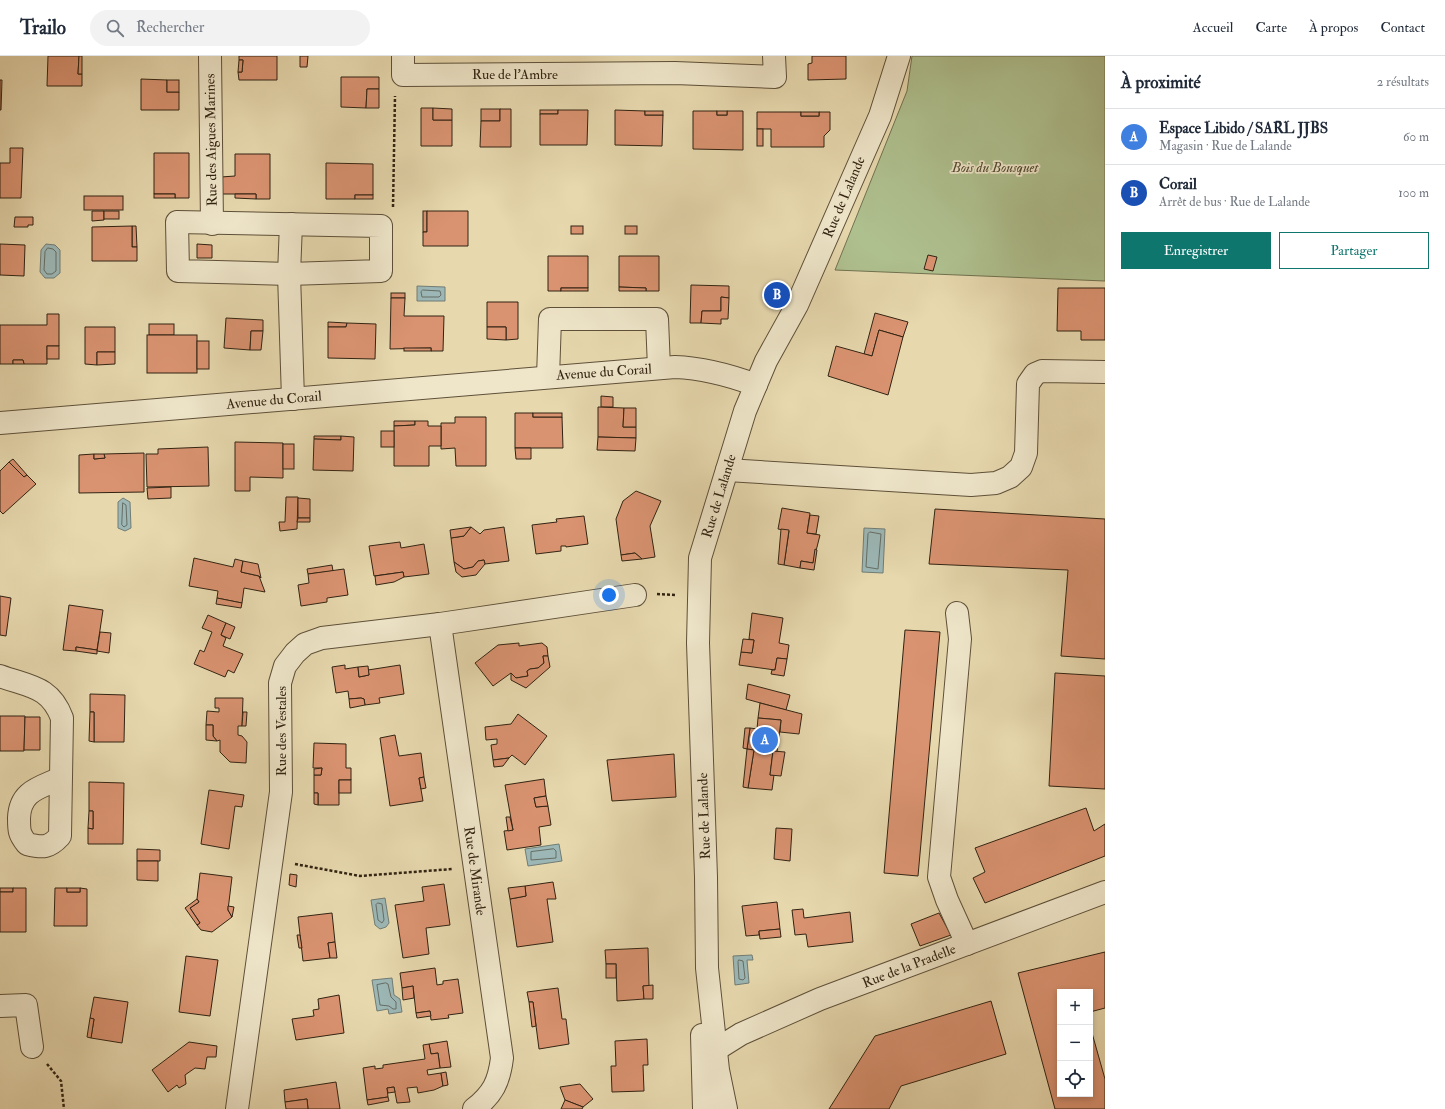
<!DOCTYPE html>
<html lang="fr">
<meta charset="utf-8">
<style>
:root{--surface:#fff;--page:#f2f2f3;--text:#1f2937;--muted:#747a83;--line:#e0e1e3;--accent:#0f766e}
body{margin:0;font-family:"IM FELL Double Pica",serif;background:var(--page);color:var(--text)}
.controls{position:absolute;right:12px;bottom:12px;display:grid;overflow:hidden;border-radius:0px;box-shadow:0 2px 6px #0003}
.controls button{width:36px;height:36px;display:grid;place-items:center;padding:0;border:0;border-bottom:1px solid var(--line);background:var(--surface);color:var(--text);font:20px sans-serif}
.you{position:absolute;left:609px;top:539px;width:14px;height:14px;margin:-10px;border:3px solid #fff;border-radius:50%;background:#1a73e8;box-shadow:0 0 0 6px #1a73e833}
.badge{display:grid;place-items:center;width:26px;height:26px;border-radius:50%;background:var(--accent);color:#fff;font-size:13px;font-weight:700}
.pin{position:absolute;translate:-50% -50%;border:2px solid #fff;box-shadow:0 1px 4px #0006}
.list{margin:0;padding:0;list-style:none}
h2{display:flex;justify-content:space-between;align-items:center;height:52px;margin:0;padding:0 16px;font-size:17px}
h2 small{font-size:13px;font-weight:400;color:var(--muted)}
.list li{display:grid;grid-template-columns:26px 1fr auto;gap:12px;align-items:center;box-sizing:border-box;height:56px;padding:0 16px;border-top:1px solid var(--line)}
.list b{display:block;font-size:15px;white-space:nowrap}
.list p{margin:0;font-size:13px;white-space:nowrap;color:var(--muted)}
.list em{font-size:13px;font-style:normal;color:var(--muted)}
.actions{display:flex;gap:8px;padding:12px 16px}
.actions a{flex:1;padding:9px 0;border:1px solid var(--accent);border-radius:0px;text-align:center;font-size:14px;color:var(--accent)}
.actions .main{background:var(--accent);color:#fff}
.icon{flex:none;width:22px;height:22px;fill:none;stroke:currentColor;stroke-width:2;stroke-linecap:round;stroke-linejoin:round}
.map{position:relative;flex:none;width:1105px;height:1053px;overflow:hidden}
header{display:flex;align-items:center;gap:24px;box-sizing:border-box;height:56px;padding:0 20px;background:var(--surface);border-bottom:1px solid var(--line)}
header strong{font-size:19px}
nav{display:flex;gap:22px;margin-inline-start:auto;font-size:14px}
.search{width:280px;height:36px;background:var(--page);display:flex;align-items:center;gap:10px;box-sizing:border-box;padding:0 14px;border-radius:22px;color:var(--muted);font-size:15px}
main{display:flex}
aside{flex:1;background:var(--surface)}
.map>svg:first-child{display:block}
.green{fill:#afc08f;stroke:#707250}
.water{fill:#9cb7b6;stroke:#717c74}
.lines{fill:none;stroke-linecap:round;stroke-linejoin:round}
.shore{stroke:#666d64;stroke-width:1}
.building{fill:#da9371;stroke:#312312}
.minor-casing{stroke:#5e5039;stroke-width:24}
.path{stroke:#312312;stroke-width:2.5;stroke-dasharray:3 2;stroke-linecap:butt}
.minor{stroke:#efe6ca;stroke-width:22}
.labels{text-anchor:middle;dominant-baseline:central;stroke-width:3.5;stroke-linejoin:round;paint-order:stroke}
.street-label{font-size:14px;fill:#312312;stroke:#efe6ca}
.park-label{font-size:14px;font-style:italic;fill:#504a31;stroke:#efe6ca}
</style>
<header>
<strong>Trailo</strong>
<div class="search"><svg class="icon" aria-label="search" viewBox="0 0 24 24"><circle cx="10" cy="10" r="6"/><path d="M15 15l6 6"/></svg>Rechercher</div>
<nav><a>Accueil</a><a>Carte</a><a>À propos</a><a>Contact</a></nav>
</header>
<main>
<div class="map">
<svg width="1105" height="1053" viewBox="0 0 1105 1053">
<rect width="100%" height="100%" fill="#e7d8ae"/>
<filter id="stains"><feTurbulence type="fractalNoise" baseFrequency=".005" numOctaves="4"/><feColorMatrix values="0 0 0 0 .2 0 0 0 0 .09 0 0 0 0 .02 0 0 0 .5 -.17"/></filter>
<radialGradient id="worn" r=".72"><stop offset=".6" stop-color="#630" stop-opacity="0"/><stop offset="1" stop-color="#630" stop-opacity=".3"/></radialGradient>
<path class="green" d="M912 0H1105V225L835 214 907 35Z"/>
<g class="water">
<path d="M46 188 55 189 60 194V217L54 222H45L40 216 41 194Z"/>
<path d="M417 230 445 231V245H417Z"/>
<path d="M123 442 130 446 131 472 125 475 118 472V446Z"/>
<path d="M864 472 885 473 883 517 862 516Z"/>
<path d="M559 788 562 805 528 810 525 793Z"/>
<path d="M385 842 389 867 386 871 380 873 375 869 371 844Z"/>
<path d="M752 899 753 904H747L749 927 735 929 733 900Z"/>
<path d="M392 922 394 939 400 943 402 956 389 958 388 953 377 955 372 924Z"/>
</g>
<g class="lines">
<g class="shore">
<path d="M48 192 53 193 56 196V215L52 218H47L44 214 45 196Z"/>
<path d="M423 234 440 235 441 239 439 241H422L421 236Z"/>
<path d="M123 447 126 449 127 469 124 471 122 469Z"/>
<path d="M870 476 881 478 878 513 866 511 868 478Z"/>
<path d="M554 793 556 795V802L531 804V796Z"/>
<path d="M378 847 382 848 384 864 382 867 378 864 376 849Z"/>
<path d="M739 904 743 905 745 922 743 924 739 923 738 906Z"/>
<path d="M386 927 388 928 391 941 396 946V953H393L389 950 380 949 377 929Z"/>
</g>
</g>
<g class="building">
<path d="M48 0H79L78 18H82V30H47Z"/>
<path d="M79 0H82V18H78Z"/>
<path d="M239 0H277V24H239L238 16H242L243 4H239Z"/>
<path d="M300 0H308L307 11H300Z"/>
<path d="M812 0H846V23L808 24V8L812 7Z"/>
<path d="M239 4H243L242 16H238Z"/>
<path d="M341 21H379V33H367L366 52 341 51Z"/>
<path d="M141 23 167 24V36H179V54H141Z"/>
<path d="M0 24H2L1 54H0Z"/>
<rect x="167" y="24" width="12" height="12"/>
<path d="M367 33H379V52H366Z"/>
<path d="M421 52H433V64H452V90H421Z"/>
<path d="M433 52 452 53V64H433Z"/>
<rect x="481" y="53" width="19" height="12"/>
<path d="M500 53H511V91H480L481 65H500Z"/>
<rect x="540" y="54" width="18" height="4"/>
<path d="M558 54H588L587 89H540V58H558Z"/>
<path d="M615 54 645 55V59H663L662 90 615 89Z"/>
<rect x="645" y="55" width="18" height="4"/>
<path d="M693 55H717V59H727V55H743V94L693 93Z"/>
<rect x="717" y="55" width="10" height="4"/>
<path d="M757 56H801V60H819V56H830V74L824 80V91H771V73H757Z"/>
<rect x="801" y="56" width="18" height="4"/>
<rect x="757" y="73" width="6" height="17"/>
<path d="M10 92H23L21 142H0V107H10Z"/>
<path d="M154 97H189V142H175V138H154Z"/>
<path d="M235 98H270V143H256V138H221V121L235 120Z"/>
<path d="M326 107 373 108V139H355V143H326Z"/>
<rect x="154" y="138" width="21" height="4"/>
<path d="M235 138H256V143L235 142Z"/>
<rect x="355" y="139" width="18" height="4"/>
<rect x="84" y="140" width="39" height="14"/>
<path d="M92 155H104V164L92 165Z"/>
<rect x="104" y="155" width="15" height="8"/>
<rect x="423" y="155" width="4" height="21"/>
<path d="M427 155H468V190H423V176H427Z"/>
<path d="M15 161H33V169H28V171H14Z"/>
<path d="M132 170H136L137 191H132Z"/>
<path d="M132 170V191H137V205H92V171Z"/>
<rect x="571" y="170" width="12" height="8"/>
<rect x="625" y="170" width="12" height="8"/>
<path d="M0 188 25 189 24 220 0 219Z"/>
<path d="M197 188 212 189V202H197Z"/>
<path d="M928 199 937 201 933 215 924 213Z"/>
<path d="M548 200H588V232H561V235H548Z"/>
<path d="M619 200H659V235H646V232L619 231Z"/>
<path d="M691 229 729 230V242L721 241V255H702L701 267H690Z"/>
<path d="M619 231 646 232V235H619Z"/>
<rect x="561" y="232" width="27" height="3"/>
<path d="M1058 232H1105V284H1081V275H1057Z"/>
<rect x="391" y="237" width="14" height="5"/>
<path d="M721 241 729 242 728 263H721V268L701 267 702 255H721Z"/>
<path d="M391 242H405L404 260H444L443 295H431V292L390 293Z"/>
<path d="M487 246H518V283L506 284V271H487Z"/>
<path d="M875 257 908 266 903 281 879 274 872 300 864 298Z"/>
<path d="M47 258H59V290H47V308H24L23 304H13V308H0V269H47Z"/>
<path d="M226 262 263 264V275H251L250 294 224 292Z"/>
<path d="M328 266 347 267 346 271H328Z"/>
<path d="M347 267 376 268 375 303 328 302V271H346Z"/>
<rect x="149" y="268" width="25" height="11"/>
<path d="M85 271H115V296H97V309L85 308Z"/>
<path d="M487 271H506V284L487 283Z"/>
<path d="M879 274 903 281 888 339 828 320 836 290 872 300Z"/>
<path d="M251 275H263L261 294H250Z"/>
<rect x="147" y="279" width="50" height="38"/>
<rect x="197" y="285" width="12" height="28"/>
<rect x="47" y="290" width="12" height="13"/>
<rect x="404" y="292" width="27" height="3"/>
<path d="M97 296H115V308L97 309Z"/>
<path d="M13 304H23L24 308H13Z"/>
<path d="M601 340 613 341V351H601Z"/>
<path d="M598 351 624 352 623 371H636V382L598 381Z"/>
<path d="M624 352H636V371H623Z"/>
<path d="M515 357H533V361H562L563 392H515Z"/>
<rect x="533" y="357" width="29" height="4"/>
<path d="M455 361H486V410H456L455 392 441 393V367H455Z"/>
<path d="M394 365H415V369L394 370Z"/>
<path d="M415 365H428V370H441V390H429V410H394V370L415 369Z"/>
<rect x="381" y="375" width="13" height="16"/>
<path d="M314 380H341V384L314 383Z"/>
<path d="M341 380 354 381 353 415 313 414 314 383 341 384Z"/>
<path d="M598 381 636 382 635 395 597 394Z"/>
<path d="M235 386 283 387V422L250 421V435H235Z"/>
<rect x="283" y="388" width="11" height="25"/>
<path d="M208 391 209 430 147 431 146 398H158V393Z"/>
<path d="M515 392H531V403H516Z"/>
<path d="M144 397V436L79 437V399L94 398V403L105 402 104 398Z"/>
<path d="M94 398H104L105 402 94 403Z"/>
<path d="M13 403 27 419 24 421 9 406Z"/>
<path d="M9 406 24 421 27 419 36 428 3 458 0 455V415Z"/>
<path d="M171 431V442L148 443 147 432Z"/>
<path d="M636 435 661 445 650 470 655 501 642 503 635 497 621 499 616 463 623 445Z"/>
<path d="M286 441H298L297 473 280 475 279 466H285Z"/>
<path d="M298 442 310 443V462H298Z"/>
<path d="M782 452 810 457 807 477 820 479 813 507 801 505 800 512 784 509 789 475 778 473Z"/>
<path d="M935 453 1105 463V603L1061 600 1068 514 929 508Z"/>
<path d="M810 459 819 460 816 478 807 477Z"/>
<path d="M584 460 588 488 566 491V490H561V495L536 498 532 469 557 466 556 463Z"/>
<path d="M298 462H310V466H297Z"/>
<path d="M471 471 480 478 484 474 504 471 509 505 485 508 484 504 478 505 473 511 464 513 454 506 451 482 464 480Z"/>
<path d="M471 471 464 480 451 482 450 474Z"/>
<path d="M781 473 789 474 784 509 778 508Z"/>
<path d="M400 486 401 492 424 488 429 518 404 521 403 516 374 520 369 490Z"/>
<path d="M815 493 817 494 814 514 800 512 801 505 813 507Z"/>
<path d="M635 497 642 503 622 505 621 499Z"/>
<path d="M194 502 233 511 235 503 243 505 241 516 259 520 265 536 244 532 242 547 217 542 218 535 189 530Z"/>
<path d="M484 504 485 508 476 519 462 521 456 516 454 506 464 513 473 511 478 505Z"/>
<path d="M243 505 258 508 261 522 259 520 241 516Z"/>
<path d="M332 509 333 515 308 518 307 513Z"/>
<path d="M344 513 348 539 327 542V546L301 550 298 529 309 527 308 518Z"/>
<path d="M403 516 404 521 394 526 376 529 375 520Z"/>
<path d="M0 540 11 542 6 580 0 579Z"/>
<path d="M217 542 242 547 241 552 216 548Z"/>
<path d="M69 549 103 554 97 594 76 591V595L63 594Z"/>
<path d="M752 557 783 562 779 587 789 589 787 603 777 602 775 614 739 609 741 596 752 597 754 584 749 583Z"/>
<path d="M208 559 226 567 221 579 226 582 223 590 243 598 234 617 228 614 225 621 194 608 200 594 204 596 212 576 202 572Z"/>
<path d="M226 567 235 571 230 583 221 579Z"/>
<path d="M905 574 940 576 918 820 884 817Z"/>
<path d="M100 576 111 577 109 597 97 595Z"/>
<path d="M743 583 754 584 752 597 741 596Z"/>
<path d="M519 587V590L542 587 547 591 548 600H543L544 607 538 612 530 613 527 615 528 620 516 622 511 617 493 630 475 607 498 589Z"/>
<path d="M76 591 97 594V598L76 595Z"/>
<path d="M543 600H548L550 611 526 632 511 624V617L516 622 528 620 527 615 530 613 538 612 544 607Z"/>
<path d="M777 602 787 603 784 620 771 618 772 614H775Z"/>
<path d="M345 609V613L358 611 359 621 369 619 368 614 400 609 404 638 379 642 380 647 365 649 364 643 361 642 349 643 348 635 336 637 332 611Z"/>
<path d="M368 610 369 619 359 621 358 611Z"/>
<path d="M1055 617 1105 620V733L1049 730Z"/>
<path d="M748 628 790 639 786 654 746 643Z"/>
<path d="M90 638 125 639 124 686H94V656H90Z"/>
<path d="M215 642H243L242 670H238V679L242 680 247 686 246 707 230 706 220 696V684L217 685 213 680V669H206L207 655 219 656V652H215Z"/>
<path d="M361 642 364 643 365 649 350 652 349 643Z"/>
<path d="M760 647 802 658 799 678 780 676 781 664 758 662Z"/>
<path d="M90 656H94V686L89 685Z"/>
<path d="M243 656H247L246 670H242Z"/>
<path d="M518 658 547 680 525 709 512 699 509 702 493 704 491 689 497 688V683L486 684 485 671 511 668Z"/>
<path d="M0 660H25L24 695H0Z"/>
<path d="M25 661H40V694H24Z"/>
<path d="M758 662 781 664 777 696 773 695 770 719H774L772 734 748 732 754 694 747 693 750 672 757 673Z"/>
<path d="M206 669H213V680L217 685 206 684Z"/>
<path d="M745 672H750L747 693 743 692Z"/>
<path d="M395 679 399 700 421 697 424 721 419 722 423 745 390 750 380 682Z"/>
<path d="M314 687 346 688V712H351V724H339V749H318V737H314V719H321L322 712H313Z"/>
<path d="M747 693 754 694 748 732 743 731Z"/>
<path d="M773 695 785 696 781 720 770 719Z"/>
<path d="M674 698 676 741 612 745 607 704Z"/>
<path d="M509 702 503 710 494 711 493 704Z"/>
<path d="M322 712 321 719H314V713Z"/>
<path d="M424 721 426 732 421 733 419 722Z"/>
<path d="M544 723 546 740 534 742 536 751 548 750 551 769 539 771 541 789 507 794 504 775 513 774 505 729Z"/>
<rect x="339" y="724" width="12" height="13"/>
<path d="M89 726 124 727 123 788H88V772L93 773V755H89Z"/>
<path d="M209 734 244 739 242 751 235 750 229 793 201 788Z"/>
<path d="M314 737H318V749L314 748Z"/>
<path d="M546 740 548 750 536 751 534 742Z"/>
<path d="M1086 752 1094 775 1105 768V800L985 847 973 822 985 816 975 792Z"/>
<path d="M89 755H93V773L88 772Z"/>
<path d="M506 761H510L513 774 508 775Z"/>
<path d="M776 772 792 773 790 805 774 803Z"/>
<path d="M137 793 160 794V805H137Z"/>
<path d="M137 805H158V825L137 824Z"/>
<path d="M200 817 232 821 228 854 232 861 212 876 201 874 197 869 200 867 190 852 199 846 197 843Z"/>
<path d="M290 818 297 819 296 831 289 829Z"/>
<path d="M553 826 556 843H547L553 886 517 891 510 843 526 840 525 830Z"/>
<path d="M444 828 450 869 426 872 429 898 403 902 395 849 424 845 422 831Z"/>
<path d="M525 830 526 840 510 843 508 832Z"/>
<rect x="0" y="832" width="13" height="4"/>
<path d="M13 832H26V876H0V836H13Z"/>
<path d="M55 832H67V836H80V832L87 833V870H54Z"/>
<rect x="67" y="832" width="13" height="4"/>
<path d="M197 843 199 846 190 852 200 867 197 869 185 852Z"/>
<path d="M777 846 780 873 759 875V879L746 880 742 850Z"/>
<path d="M228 850 234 851 232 861 228 854Z"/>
<path d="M803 853 804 862 850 856 853 886 808 891 806 878 795 879 792 854Z"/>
<path d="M332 857 335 886 328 887 330 902 303 905 298 861Z"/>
<path d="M939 857 951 879 920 890 911 868Z"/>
<path d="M780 873 781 881 760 883 759 875Z"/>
<path d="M297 879H300L302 892H299Z"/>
<path d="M335 886 337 902H330L328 887Z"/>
<path d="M648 892 649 930H643L644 943 617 945 616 908H606L605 894Z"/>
<path d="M1105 896V952L1090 956V936H1060V1038H1090V970L1105 1023V1053H1055L1018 917Z"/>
<path d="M186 900 218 904 210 960 179 956Z"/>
<rect x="606" y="908" width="10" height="14"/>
<path d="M435 912 437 929 443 928V925L458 923 463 957 448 959 449 962 431 964 430 955 416 957 413 930 402 932 400 917Z"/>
<path d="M653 929V943H644L643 930Z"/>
<path d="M413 930 414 942 403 944 402 932Z"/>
<path d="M558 932 562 963H566L569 988 539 993 533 946H529L527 936Z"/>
<path d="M339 939 344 977 296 984 292 963 314 960 313 954 319 953 318 943Z"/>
<path d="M94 941 128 946 122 987 91 982 94 963 90 962Z"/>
<path d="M991 945 1006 998 901 1030 889 1053H829L875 980Z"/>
<path d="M529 946H533L536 970 532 971Z"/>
<path d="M430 955 431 960 417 962 416 957Z"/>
<path d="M90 962 94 963 91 982 87 981Z"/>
<path d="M647 983 648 1009H643L644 1035 612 1036 611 1010H616L615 985Z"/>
<path d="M447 985 451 1011 440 1012 438 997 431 998 429 988Z"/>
<path d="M189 986 217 990 216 1001H207L205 1013 195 1012 185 1019 186 1028 179 1032 177 1029 168 1036 152 1014Z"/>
<path d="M429 988 431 998 438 997 440 1012 427 1014 428 1019 441 1017 443 1030 434 1034 418 1037 417 1031 407 1032 410 1046 397 1047 394 1031 387 1032 388 1041 367 1044 363 1012 375 1010V1013L383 1012V1009L425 1003 423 989Z"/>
<path d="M446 1016 448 1029 443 1030 441 1017Z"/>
<path d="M336 1026 340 1053H308L307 1043 285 1046 284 1034Z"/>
<path d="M580 1028 593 1043 583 1051 565 1044 560 1031Z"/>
<path d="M394 1031 395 1036 388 1037 387 1032Z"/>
<path d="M388 1041 389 1045 368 1049 367 1044Z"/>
<path d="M307 1043 308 1053H286L285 1046Z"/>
<path d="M565 1044 583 1051 582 1053H561Z"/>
</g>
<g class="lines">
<g class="minor-casing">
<g id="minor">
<path d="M210 0 212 168"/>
<path d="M403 0V19L675 17 775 21 774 0"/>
<path d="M177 166 381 170V215L289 218 178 215Z"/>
<path d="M291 168 289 218 293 343"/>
<path d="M548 321 550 263H657L659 312"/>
<path d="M0 367 675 311C704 312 729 319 756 329"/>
<path d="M727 414 971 429 996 427 1010 421 1021 411 1026 397 1028 328 1035 318 1042 315 1105 316"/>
<path d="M957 557 960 583 939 821 947 844 967 888"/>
<path d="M440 568 502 1002C499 1026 493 1038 474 1053"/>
<path d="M0 620C30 631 50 630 62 662L60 780C49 792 43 792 27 788 19 778 19 775 19 762 20 735 39 732 61 722"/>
<path d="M0 950 26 949 32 991"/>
<path d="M702 979 704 1053"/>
<path d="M717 993 741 978 820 943 1105 836"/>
<path d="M237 1053 281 736 280 627 285 610 295 597 305 588 322 582 440 568 635 539"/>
<path d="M726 1053 718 1014 707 912 706 821 698 587 700 502 745 355 766 305 797 249 880 60 899 0"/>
</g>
</g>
<g class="path">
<path d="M393 151 395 40"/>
<path d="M657 538 676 539"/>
<path d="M295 808 360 820 452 813"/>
<path d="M47 1008 61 1025 64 1053"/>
</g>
<use href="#minor" class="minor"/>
</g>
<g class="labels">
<g class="street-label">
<text x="515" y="18">Rue de l'Ambre</text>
<text transform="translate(211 84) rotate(-91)">Rue des Aigues Marines</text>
<text transform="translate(844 141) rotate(-67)">Rue de Lalande</text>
<text transform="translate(604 316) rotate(-4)">Avenue du Corail</text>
<text transform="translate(274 344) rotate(-5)">Avenue du Corail</text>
<text transform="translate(719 440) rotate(-73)">Rue de Lalande</text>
<text transform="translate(281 675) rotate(-90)">Rue des Vestales</text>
<text transform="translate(704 760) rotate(-92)">Rue de Lalande</text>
<text transform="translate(475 815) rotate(82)">Rue de Mirande</text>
<text transform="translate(909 910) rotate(-21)">Rue de la Pradelle</text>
</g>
<g class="park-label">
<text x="995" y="111">Bois du Bousquet</text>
</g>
</g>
<rect width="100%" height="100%" filter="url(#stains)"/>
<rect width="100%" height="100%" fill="url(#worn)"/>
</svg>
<div class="controls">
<button>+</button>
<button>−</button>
<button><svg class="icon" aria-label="locate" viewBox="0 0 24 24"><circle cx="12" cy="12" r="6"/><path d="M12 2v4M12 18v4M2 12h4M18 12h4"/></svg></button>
</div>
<div class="you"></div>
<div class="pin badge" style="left:765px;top:684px;background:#3f7fe0">A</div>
<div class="pin badge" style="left:777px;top:239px;background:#1a4fb4">B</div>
</div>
<aside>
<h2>À proximité<small>2 résultats</small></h2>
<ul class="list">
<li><span class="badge" style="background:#3f7fe0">A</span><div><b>Espace Libido / SARL JJBS</b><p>Magasin · Rue de Lalande</p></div><em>60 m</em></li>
<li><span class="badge" style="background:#1a4fb4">B</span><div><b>Corail</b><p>Arrêt de bus · Rue de Lalande</p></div><em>100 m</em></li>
</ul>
<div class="actions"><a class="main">Enregistrer</a><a>Partager</a></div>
</aside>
</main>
